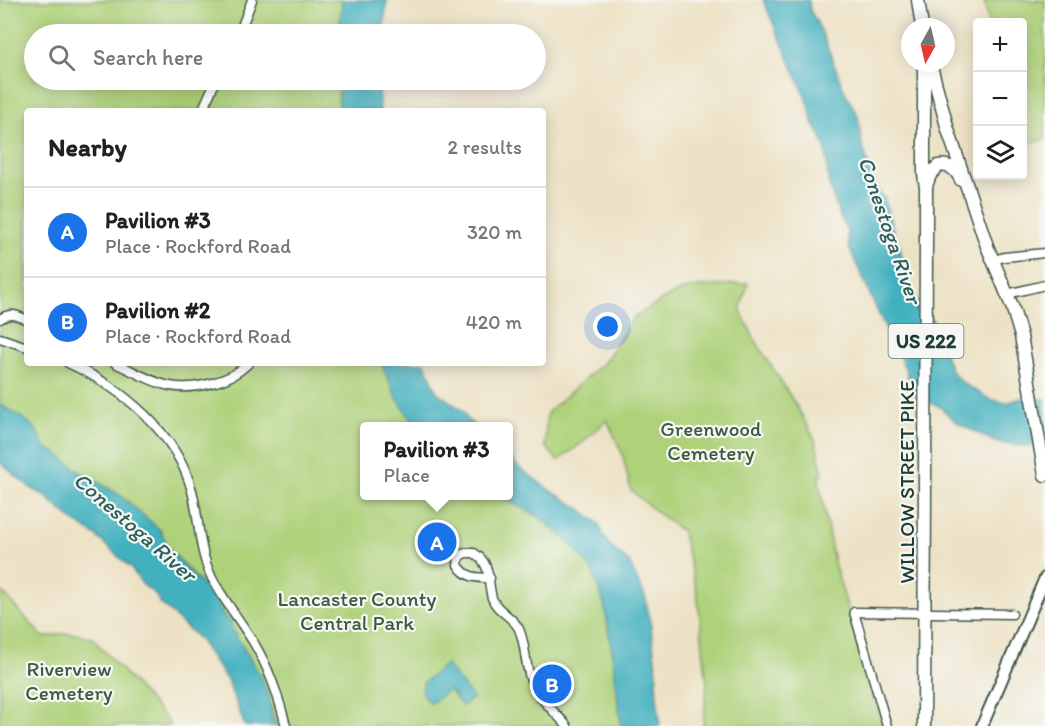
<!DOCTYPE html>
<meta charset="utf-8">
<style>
:root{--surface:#fff;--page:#f2f2f2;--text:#202124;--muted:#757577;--line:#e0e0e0;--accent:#1a73e8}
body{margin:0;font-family:Itim,sans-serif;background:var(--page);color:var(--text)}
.controls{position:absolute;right:18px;top:18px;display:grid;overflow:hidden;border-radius:6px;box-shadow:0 3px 15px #0003}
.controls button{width:54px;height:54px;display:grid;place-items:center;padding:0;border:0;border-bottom:2px solid var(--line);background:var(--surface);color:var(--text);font:30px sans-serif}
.compass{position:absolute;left:901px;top:18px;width:54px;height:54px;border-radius:50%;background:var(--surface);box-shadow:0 3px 15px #0003;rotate:188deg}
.you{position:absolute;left:608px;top:327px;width:21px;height:21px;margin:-15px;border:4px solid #fff;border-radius:50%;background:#1a73e8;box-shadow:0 0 0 9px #1a73e833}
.badge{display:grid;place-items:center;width:39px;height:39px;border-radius:50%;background:var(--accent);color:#fff;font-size:20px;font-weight:700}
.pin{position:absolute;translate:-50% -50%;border:3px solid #fff;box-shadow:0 2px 6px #0006}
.popup{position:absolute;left:360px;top:422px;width:153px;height:78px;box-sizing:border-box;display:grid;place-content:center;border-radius:6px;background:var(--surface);filter:drop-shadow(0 2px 4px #0005);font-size:20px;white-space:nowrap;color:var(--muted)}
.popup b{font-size:22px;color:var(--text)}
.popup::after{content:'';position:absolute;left:50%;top:100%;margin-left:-12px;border:12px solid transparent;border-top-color:var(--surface)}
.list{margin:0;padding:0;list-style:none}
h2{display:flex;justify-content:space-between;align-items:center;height:78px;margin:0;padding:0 24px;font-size:26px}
h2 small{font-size:20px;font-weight:400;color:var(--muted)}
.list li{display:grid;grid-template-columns:39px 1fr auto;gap:18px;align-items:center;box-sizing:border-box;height:90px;padding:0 24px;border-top:2px solid var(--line)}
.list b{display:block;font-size:22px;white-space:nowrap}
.list p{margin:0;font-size:20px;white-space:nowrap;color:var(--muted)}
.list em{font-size:20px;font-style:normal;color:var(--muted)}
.icon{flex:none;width:33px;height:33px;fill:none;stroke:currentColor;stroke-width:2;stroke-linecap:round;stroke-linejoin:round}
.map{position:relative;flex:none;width:1045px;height:726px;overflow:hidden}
.search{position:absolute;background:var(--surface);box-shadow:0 3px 15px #0003;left:24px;top:24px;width:522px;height:66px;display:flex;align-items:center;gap:15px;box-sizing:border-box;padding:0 21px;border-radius:33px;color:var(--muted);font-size:22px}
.panel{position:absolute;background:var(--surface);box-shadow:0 3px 15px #0003;left:24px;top:108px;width:522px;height:258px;border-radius:6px}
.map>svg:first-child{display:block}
.green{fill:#aed179;stroke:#668756;stroke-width:1.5}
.water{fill:#43b1bf;stroke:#31777a;stroke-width:1.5}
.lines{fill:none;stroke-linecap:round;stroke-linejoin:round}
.minor-casing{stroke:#3e564a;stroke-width:11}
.major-casing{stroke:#3e564a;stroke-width:14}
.highway-casing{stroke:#3e564a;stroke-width:15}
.minor{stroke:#fff;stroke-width:8}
.major{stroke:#fff;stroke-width:10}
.highway{stroke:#fff;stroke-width:12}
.labels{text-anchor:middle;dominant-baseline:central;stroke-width:4.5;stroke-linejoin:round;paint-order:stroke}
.shield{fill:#f6f6f2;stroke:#60746d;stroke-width:1.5}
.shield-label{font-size:20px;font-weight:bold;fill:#1f3d34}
.park-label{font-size:21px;fill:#3c5b42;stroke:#f6f6f2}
.street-label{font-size:21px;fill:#1f3d34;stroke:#f6f6f2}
.water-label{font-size:22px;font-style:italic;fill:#2a605e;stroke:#f6f6f2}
</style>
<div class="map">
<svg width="1045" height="726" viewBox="0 0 1045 726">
<rect width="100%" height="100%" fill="#f6f6f2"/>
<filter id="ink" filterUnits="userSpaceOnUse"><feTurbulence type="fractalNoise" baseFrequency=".0167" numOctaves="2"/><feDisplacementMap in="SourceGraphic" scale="12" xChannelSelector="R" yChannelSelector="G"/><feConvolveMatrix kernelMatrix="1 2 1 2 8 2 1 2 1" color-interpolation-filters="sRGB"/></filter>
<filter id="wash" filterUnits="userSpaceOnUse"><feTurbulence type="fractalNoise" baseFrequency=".008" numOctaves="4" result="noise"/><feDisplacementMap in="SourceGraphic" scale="24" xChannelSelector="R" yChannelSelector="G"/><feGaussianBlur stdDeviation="1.35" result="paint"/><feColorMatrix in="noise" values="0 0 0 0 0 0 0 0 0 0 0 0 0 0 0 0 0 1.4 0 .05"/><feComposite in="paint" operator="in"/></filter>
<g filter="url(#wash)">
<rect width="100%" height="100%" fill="#ede2c5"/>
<g class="green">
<path d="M0 0H342L339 34H34V80H338L339 111H27V363H381L397 398 417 426H365V496H498L538 516 565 538 591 568 604 603 612 652 621 726H276C268 687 254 663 232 630L231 622 224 617 216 600 170 550 160 530 120 495 79 471 55 452 44 447C42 427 16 414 0 405Z"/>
<path d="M984 0H1045V140L1023 143 1022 22H988Z"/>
<path d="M748 283 741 306V312L755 340 800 412 815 440 823 475 818 476 834 563 883 726H703L707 684 697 592 682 531 656 512 631 490 622 453 607 420 582 443 558 461 545 446 547 413 606 360 633 318 669 296 689 288Z"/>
<path d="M0 590 43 637C51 637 55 635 62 634 73 632 83 635 92 638L168 721 170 726H0Z"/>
</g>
<g class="water">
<path d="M342 0H387L383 34H339Z"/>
<path d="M763 0H809L810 10 821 30 844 90 858 116 862 144 871 174 875 185 884 197 892 227 900 248 910 289 920 306 935 323 940 349 945 354 952 372 963 383 989 399 1006 403 1022 398 1045 399V445L1022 446 995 442 956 422 939 406 919 398 912 391 906 370 881 319 848 245 847 231 838 212 828 181 826 151 820 135 812 122 809 105Z"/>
<path d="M338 80H379L380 111H339Z"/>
<path d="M381 363H425L437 392 463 411 468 420 475 426H415L397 398Z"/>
<path d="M0 405C17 414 42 427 44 447L55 452 79 471 120 495 160 530 170 550 216 600 224 617 231 622 232 630 260 675 270 699 271 715 276 726H245L227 680 198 638 160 603 155 594 143 585 131 568 95 535 72 520 44 495 31 488 0 463Z"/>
<path d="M509 456 517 466 551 491 580 508 599 524 603 535 611 547 629 562 645 596 651 626 657 674 656 683 660 726H621L612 652 604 603 591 568 569 542 538 516 498 496H509Z"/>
<path d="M446 664 473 698 462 706 449 690 430 704 422 694 423 683Z"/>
</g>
</g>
<g filter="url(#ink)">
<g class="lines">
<g class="minor-casing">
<g id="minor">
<path d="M239 34 252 0"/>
<path d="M202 111 216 80"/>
<path d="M994 260 1004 257 1045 253"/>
<path d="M1007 294 1045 285"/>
<path d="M0 319C10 312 17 315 27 320"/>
<path d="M0 338 27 347"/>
<path d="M68 363C121 387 177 433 192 491 200 521 198 551 213 580 225 602 242 623 255 645 270 670 279 698 286 726"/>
<path d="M115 363C153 380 169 395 212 383 227 379 237 374 249 363"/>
<path d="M490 578C477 578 466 578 458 565L459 557 465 553H474C492 564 487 580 492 598 497 612 513 616 519 629 527 647 524 669 534 687 542 702 556 713 567 726"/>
<path d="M887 726 854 612 1012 614"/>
</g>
</g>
<g class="major-casing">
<path id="major" d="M982 726 1045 578"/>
</g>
<g class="highway-casing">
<g id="highway">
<path d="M918 0 922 27"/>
<path d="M924 63V174L926 188V240L924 726"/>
<path d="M930 63 948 130 987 246 1012 306 1021 336 1045 475"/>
<path d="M926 186 930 175 938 166C950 164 956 169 961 180"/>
</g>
</g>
<use href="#minor" class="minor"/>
<use href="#major" class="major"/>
<use href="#highway" class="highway"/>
</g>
</g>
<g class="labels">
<rect class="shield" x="888.5" y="324" width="75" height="34" rx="4.5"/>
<g class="shield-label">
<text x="926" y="341">US 222</text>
</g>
<g class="park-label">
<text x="711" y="428">Greenwood<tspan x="711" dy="24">Cemetery</tspan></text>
<text x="357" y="598">Lancaster County<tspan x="357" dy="24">Central Park</tspan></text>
<text x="69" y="668">Riverview<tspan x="69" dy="24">Cemetery</tspan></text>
</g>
<g class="street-label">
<text transform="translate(906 482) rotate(-90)">WILLOW STREET PIKE</text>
</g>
<g class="water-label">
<text transform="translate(890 230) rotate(71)">Conestoga River</text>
<text transform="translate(135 527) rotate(41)">Conestoga River</text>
</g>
</g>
</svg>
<div class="controls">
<button>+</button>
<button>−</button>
<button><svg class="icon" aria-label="layers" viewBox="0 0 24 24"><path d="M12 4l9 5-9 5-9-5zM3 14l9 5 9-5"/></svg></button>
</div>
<svg class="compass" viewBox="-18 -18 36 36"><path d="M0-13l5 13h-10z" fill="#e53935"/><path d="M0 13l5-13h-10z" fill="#757577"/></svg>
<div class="you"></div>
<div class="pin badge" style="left:437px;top:542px">A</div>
<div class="popup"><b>Pavilion #3</b>Place</div>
<div class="pin badge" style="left:552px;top:684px">B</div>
<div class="search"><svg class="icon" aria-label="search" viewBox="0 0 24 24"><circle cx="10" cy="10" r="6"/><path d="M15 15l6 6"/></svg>Search here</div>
<section class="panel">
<h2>Nearby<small>2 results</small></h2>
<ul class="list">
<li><span class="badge">A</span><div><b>Pavilion #3</b><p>Place · Rockford Road</p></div><em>320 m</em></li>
<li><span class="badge">B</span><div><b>Pavilion #2</b><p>Place · Rockford Road</p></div><em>420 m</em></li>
</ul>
</section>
</div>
